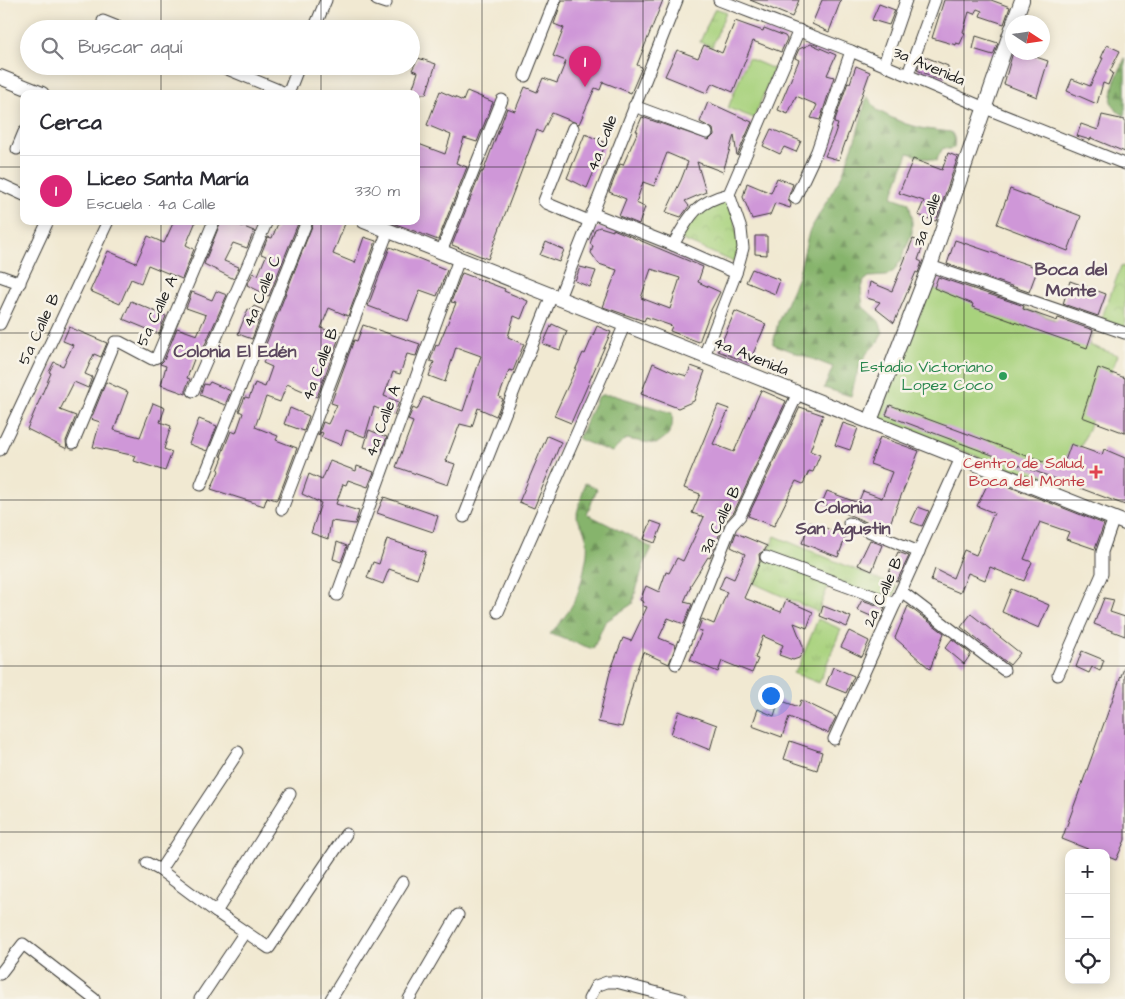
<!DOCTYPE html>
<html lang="es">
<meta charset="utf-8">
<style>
:root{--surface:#fff;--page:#f2f2f3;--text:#2b2b33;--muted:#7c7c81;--line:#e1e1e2;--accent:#db2777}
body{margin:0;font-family:"Architects Daughter",sans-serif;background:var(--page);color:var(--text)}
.controls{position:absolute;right:15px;bottom:15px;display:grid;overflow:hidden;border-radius:10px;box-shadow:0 2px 12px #0003}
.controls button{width:45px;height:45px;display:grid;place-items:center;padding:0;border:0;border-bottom:1px solid var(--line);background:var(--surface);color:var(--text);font:25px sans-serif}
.compass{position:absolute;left:1005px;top:15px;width:45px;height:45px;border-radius:50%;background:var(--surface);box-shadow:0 2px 12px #0003;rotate:102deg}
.you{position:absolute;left:770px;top:695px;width:18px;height:18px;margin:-12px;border:4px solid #fff;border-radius:50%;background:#1a73e8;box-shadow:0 0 0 8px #1a73e833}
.badge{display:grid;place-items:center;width:32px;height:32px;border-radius:50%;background:var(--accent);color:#fff;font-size:16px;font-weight:700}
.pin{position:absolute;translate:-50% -41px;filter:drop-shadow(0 1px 2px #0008)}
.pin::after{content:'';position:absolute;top:26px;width:18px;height:15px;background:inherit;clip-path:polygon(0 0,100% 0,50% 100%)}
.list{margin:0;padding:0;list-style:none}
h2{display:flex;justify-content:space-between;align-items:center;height:65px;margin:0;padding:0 20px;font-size:21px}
h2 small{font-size:16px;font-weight:400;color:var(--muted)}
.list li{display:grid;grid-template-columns:32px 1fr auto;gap:15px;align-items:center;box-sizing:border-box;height:70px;padding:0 20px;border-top:1px solid var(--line)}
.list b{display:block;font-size:19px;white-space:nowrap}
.list p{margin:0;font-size:16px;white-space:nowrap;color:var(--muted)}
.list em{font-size:16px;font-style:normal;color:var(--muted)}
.icon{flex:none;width:28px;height:28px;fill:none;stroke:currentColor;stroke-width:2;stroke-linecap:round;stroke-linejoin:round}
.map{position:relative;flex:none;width:1125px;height:999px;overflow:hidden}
.search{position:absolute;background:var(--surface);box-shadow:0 2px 12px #0003;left:20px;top:20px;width:400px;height:55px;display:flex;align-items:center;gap:12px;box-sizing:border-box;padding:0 18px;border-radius:28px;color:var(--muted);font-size:19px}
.panel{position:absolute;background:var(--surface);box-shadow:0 2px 12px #0003;left:20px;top:90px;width:400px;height:135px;border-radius:10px}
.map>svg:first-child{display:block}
.grass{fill:url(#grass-tufts);stroke:#62774c}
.forest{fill:url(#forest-firs);stroke:#516844}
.park{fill:url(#park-crowns);stroke:#62774c}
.garden{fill:#a8d27d;stroke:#62774c}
.building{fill:#cf97d8;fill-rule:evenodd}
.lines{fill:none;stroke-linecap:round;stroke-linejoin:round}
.minor-casing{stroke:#3c3b37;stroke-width:13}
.tertiary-casing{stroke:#3c3b37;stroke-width:16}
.minor{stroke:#fff;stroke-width:11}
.tertiary{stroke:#fff;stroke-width:14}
.grid{fill:none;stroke:#1c1c1c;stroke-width:1;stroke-opacity:0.55}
.leisure-dot{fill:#2e9e5b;stroke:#f7f3e8;stroke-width:2}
.health-dot{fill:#e0444e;stroke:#f7f3e8;stroke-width:2}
.labels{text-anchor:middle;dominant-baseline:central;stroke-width:5;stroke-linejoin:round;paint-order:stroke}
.street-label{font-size:16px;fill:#1c1c1c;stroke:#f7f3e8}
.leisure-label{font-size:16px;fill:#27864d;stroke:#f7f3e8;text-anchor:end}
.health-label{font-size:16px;fill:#be3a42;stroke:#f7f3e8;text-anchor:end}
.neighbourhood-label{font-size:18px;font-weight:bold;fill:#5b475e;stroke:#f7f3e8}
</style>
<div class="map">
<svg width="1125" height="999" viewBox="0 0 1125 999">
<defs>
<pattern id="grass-tufts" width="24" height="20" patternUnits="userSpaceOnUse" patternTransform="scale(1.25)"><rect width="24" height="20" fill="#a8d27d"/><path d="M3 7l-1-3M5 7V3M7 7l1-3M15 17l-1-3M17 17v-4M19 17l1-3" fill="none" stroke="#90b46b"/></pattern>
<pattern id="forest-firs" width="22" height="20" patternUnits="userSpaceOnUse" patternTransform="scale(1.25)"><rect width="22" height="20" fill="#86b46c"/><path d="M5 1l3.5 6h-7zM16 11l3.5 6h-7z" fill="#6d9258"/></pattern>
<pattern id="park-crowns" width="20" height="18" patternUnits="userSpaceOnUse" patternTransform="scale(1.25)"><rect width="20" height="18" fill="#a8d27d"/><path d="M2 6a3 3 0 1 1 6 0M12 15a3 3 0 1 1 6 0" fill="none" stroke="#90b46b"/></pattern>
</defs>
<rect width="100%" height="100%" fill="#f7f3e8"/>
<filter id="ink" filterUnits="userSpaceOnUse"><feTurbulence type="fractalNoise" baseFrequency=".02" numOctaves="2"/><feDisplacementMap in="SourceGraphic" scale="10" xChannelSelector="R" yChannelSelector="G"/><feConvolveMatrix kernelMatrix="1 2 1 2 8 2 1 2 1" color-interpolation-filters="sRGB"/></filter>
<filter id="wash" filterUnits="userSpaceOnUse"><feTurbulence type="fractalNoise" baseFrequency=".0096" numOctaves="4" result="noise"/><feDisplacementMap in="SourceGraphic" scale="20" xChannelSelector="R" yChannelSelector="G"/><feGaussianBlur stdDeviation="1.12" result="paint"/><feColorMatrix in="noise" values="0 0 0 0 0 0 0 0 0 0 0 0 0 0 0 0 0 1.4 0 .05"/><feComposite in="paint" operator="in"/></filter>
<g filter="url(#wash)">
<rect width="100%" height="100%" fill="#f1e9d2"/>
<g class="grass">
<path d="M715 8 726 12 712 47 700 42Z"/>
<path d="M775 536 897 587 889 607 830 581 818 612 753 583Z"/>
<path d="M818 619 841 629 819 683 793 673 799 665Z"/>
</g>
<g class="forest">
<path d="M1125 58V116L1117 111 1111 102 1114 83Z"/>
<path d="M867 96 877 110 890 117 906 124 925 129 951 132C955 137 955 141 954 148L948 149 943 148 936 161 908 153 892 197 909 203 912 217V233L901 260 894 271 886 276 869 277 864 281 861 291 863 307 879 321 883 332 878 342 867 353 862 362 856 376 851 396 824 388 833 367 773 344 778 322 798 277 809 232 843 173 857 134Z"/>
<path d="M601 395H613L672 413C674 430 670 435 656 444L626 439 612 452 578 439 597 398Z"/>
<path d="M585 483 597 489 587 514C609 525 631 536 652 548L644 564 632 604 605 622 593 649 550 634C572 610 579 597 585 565 587 555 589 544 585 534 584 528 579 522 576 517Z"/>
</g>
<g class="park">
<path d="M730 191 739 248 734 262 678 238 690 215Z"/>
<path d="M1121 266 1125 267V328L1101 320Z"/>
</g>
<g class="garden">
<path d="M748 58 774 69 754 118 728 108Z"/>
<path d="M954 283 1093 333 1089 345 1118 355 1064 488 878 420 931 287 950 294Z"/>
</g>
<g id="blocks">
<g class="building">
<path d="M562 0H663L637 65 642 67 631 93 603 82 600 90 595 88 579 124 552 113 542 133 537 130 488 259 452 245 481 172H483L507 108 515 111 525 87 537 92 543 78 557 83 566 61 553 56 564 28 554 24Z"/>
<path d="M750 0H799L792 17Z"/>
<path d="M822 0H841L829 32 812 24Z"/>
<path d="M944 0H991L1010 7 1004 24 980 16 982 11 977 9 974 14 969 12 963 32 965 33 960 44 956 43V45L932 38Z"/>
<path d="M879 4 895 10 889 25 872 20Z"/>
<path d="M735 21 763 31 764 28 785 36 787 39 781 52 753 41 733 92 712 83 707 93 665 76 677 50 698 58 704 45 722 53Z"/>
<path d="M976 36 998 43 993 55 973 49Z"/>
<path d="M811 44 836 55 827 75 834 77 820 120 811 118 817 105 796 96 788 114 778 110 799 60 795 58 799 49Z"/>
<path d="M1107 45 1120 51 1110 71 1113 73 1108 85 1103 83 1097 104 1067 91 1072 79 1090 86 1103 58H1101Z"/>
<path d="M1013 52H1034L1033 56 1048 61 1037 97 1004 84Z"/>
<path d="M923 56 948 66V71L943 81 917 70Z"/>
<path d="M418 58 436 64 426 94H411L418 72 412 70Z"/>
<path d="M856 66 870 72 839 160 825 156 834 136 838 124 834 123 848 82 850 83Z"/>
<path d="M440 91 463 101 467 91 493 102 477 142 464 138 456 163 467 167 438 240 388 221H416V143L445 154 451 135 427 125Z"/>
<path d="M708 102 752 122 737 156 734 135 723 172 697 162 706 192 685 201 689 206 681 217 666 212 681 180 688 162 667 153 654 186 643 182 636 203 645 207 639 224 619 216 626 199 609 192 620 164 623 165 638 131H636L642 117 709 140 714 135 713 129 700 122Z"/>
<path d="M1102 115 1125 120V152L1091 138 1090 140 1077 136 1081 124 1098 130Z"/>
<path d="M771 129 801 141 796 152 784 147 780 154 763 146Z"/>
<path d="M585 134 606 143 587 188 567 178Z"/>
<path d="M948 153 958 157 936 221 918 215 924 201 899 193 913 159 942 170Z"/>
<path d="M777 178 793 184 788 198 791 205 790 208 775 203 770 215 752 219 743 197 747 183 771 193Z"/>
<path d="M1010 189 1081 216 1068 251 997 224Z"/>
<path d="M174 221H196L186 245 194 249 182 279 148 265 141 283 131 279 120 304 90 291 108 251 136 263 148 236 164 243Z"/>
<path d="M221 221H229L254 231 247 248 233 243 224 261 239 267 234 279 204 264Z"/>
<path d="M279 221H299L269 296 247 285 253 273 258 275 266 256 261 254 268 237 272 238Z"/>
<path d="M314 221H346L333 254 355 263 364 237 376 241 348 316 329 308 321 328 340 335 317 397 287 384 280 402 266 397 255 427 278 436 276 440 297 448 279 496 276 500 267 497 264 506 211 489 219 471 218 470 223 457 221 456 231 431 236 433 243 413 239 411 245 397 249 398 255 383 265 387 272 367 263 363 269 350 267 349 268 346 266 344Z"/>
<path d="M600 227 613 231V229L703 267 698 282 720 292 711 310 699 342 670 331 672 326 646 317 644 321 603 307 617 270 599 264 591 253 593 246 590 244 595 229ZM651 269 680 278 670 309 641 298Z"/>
<path d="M755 236H767V255L755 254Z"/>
<path d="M913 239 924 243 918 260 922 262 918 273 916 272 894 323 875 308 880 302 867 298 870 282 892 291Z"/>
<path d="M955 240 1038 268 1029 292 947 264Z"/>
<path d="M546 242 564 250 559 262 540 255Z"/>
<path d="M390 247 447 270 437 296 420 290 408 321 368 306Z"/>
<path d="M580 267 596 271 590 287 575 281Z"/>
<path d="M752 269 780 280 775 294 746 282Z"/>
<path d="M462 273 505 289 504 291 528 301 521 319 514 316 508 337 524 344 513 371 509 370 499 397 503 399 496 416 478 408 472 427 460 424 446 461 455 464 448 485 396 467 413 422 408 420 413 408 417 410 423 397 463 411 481 356 456 347 445 382 429 376 434 362 430 361 436 345 438 346 456 303 451 302Z"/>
<path d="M938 277 1024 306 1023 309 1057 321 1058 318 1093 330 1087 348 972 307 973 304 934 288Z"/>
<path d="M1070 281 1106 294 1098 316 1063 304Z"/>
<path d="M216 291 227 295 200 356 196 354 187 378 190 379 186 388V394L161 385 166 366 160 364 164 360 177 328 197 335 206 315 186 308 192 292 212 300Z"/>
<path d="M131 301 166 316 159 334 123 319Z"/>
<path d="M254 306 263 310 252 339 238 334 248 309 251 310Z"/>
<path d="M735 311 766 324 749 363 718 351Z"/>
<path d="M552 324 567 331 560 350 543 344Z"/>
<path d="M363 325 420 344 416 356 407 354 400 374 393 372 384 396 399 402 394 415 374 407 365 437 346 430 341 445 321 437 323 433 321 432 318 436 323 422 328 424 337 405 331 403 354 340 357 341Z"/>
<path d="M597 326 611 332 571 423 554 416 583 353 585 354Z"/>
<path d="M69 327 107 343 101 357 94 354 85 374 92 377 88 388 74 382 60 410 76 416 66 441 67 449 27 429 51 373 49 372 54 362 63 366 73 345 63 341Z"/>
<path d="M653 363 673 372 687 376 691 366 705 371 694 401 678 408 641 394Z"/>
<path d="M1098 368 1125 378V433L1082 417Z"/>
<path d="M106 382 128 392 114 430 140 437 153 403 165 408 160 422 171 426 164 449 172 452 165 471 134 461 136 456 93 447 100 422 91 419Z"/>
<path d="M210 382 231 391 225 405 200 395 204 384 208 385Z"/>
<path d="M761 390 786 401 734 512 724 523 710 558 708 557 690 586H691L684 602 692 604 684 624 668 618 659 638 676 645 669 664 643 652 635 675 630 695H631L622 727 598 722 610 672 623 638 631 641 647 607 643 606 644 602 640 600 646 586 659 592 666 572 669 573 677 558 683 561 704 517 692 513 700 494 684 488 718 405 729 409 713 444 734 452Z"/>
<path d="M890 405 1062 469 1071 444 1102 455 1104 449 1125 458V505L886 415Z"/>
<path d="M800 407 823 415 810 451 820 455 813 472 809 471 803 484 796 481 774 526 748 516Z"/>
<path d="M290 408 309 416 304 431 284 424Z"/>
<path d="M199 419 217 426 207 451 189 444Z"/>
<path d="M843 423 858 428 850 450 835 445Z"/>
<path d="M369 430 387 437 381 452 364 447Z"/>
<path d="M547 436 561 442 534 508 519 502Z"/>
<path d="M880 437 919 451 887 531 822 503 827 491 858 503 863 491 882 498 892 472 870 464Z"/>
<path d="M330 461 356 471 357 466 374 472 368 487 348 480 346 485 343 484 336 504 359 511 355 524 331 521 328 539 311 533 321 503 302 494 309 474 322 480Z"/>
<path d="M990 479 1104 524 1095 549 1066 539 1069 532 1040 522 1024 559 1032 562 1024 581 990 567 985 580 968 573 960 593 931 581 935 569 953 578 964 550 976 555 994 513 977 506Z"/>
<path d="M384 497 438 516 433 532 377 513Z"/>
<path d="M918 507 929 511 922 526 911 522Z"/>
<path d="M651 521 662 525 655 543 644 539Z"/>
<path d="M810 522 846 536 838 557 802 543Z"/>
<path d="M736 533 767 546 765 550 759 554 760 562 744 598 781 612 786 600 813 612 807 628 794 623 803 646V652L799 658 793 660 779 655 783 645 763 636 755 658 758 659 752 673 722 661 718 672 690 660 702 631 698 630 702 619 714 624 727 592 719 589 725 575 734 579 745 554 731 547Z"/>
<path d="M387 539 426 552 417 579 389 569 383 584 367 578 373 562 379 564Z"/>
<path d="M870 540 882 545 872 571 858 565Z"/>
<path d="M337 542 347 546 341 562 333 559Z"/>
<path d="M898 552 909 556 897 581 887 577Z"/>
<path d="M1011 589 1049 605 1039 628 1002 612Z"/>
<path d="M1104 598 1114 600 1110 612 1125 617V636L1094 624Z"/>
<path d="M862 600 885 608 880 620 857 610Z"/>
<path d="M823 606 851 617 847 627 820 616Z"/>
<path d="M908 606 944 633 930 669 895 638Z"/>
<path d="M971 614 1020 653 1010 665 961 627Z"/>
<path d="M849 631 869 641 862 657 841 647Z"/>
<path d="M952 639 971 654 964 664 945 648Z"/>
<path d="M1082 651 1104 660 1100 671 1092 667 1089 673 1076 667Z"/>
<path d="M833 667 854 676 846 693 826 685Z"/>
<path d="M1124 668H1125V840L1116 860 1106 856V853H1098L1062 839Z"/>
<path d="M779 700 799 707 801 700 836 717 828 733 789 717 782 737 752 726 758 709 774 716Z"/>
<path d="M679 711 717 725 710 750 671 734Z"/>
<path d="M790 741 822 752 817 770 784 759Z"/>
</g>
</g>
</g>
<g filter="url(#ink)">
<use href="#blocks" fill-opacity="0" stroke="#3c3b37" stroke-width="1"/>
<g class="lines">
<g class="minor-casing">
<g id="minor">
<path d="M377 0 386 3"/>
<path d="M719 0 851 51 985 108 1125 164"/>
<path d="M103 21 123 29"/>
<path d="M314 29 326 0"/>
<path d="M884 64 906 0"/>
<path d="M220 66 288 94"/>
<path d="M908 74 935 0"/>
<path d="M525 76 555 0"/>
<path d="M288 94 299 66"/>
<path d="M634 106 707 133"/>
<path d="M573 128 544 201 546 203 589 221"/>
<path d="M17 149 24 132"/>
<path d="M0 184 24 195"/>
<path d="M795 198 817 151 851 51"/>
<path d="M592 213 673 245 736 273"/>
<path d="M673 245C689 217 695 202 729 194"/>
<path d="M441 252 502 100"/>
<path d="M930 266 1125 333"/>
<path d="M0 276 20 283"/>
<path d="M559 298 677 0"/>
<path d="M0 324 48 221"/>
<path d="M704 356 736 273 743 248 741 229 729 194 799 30"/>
<path d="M193 391 267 221"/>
<path d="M73 443 115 342H120L152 359 157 357 214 221"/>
<path d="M0 450 108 221"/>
<path d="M201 485 307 221"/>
<path d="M282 509 388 231"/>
<path d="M464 517 552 295"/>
<path d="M849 523 919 552"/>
<path d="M766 557 895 604"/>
<path d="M901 591 1004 670"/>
<path d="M337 595 459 259"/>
<path d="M498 612 625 324"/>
<path d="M676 664 731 526 740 516 798 393"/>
<path d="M1058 675 1102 574V552L1114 518"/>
<path d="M834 739 961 458"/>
<path d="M147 863 160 870 216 912 269 948 346 834"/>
<path d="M160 870 238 752"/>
<path d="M216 912 290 794"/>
<path d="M0 974 23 944 94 999"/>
<path d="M200 999 245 932"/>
<path d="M331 999 403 882"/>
<path d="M409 999 458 915"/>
<path d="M589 999 596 986 607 982H616L681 999"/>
</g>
</g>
<g class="tertiary-casing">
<g id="tertiary">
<path d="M1014 22 1022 0"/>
<path d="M0 77 42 94"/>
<path d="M364 221 1125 523"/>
<path d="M870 421 930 266 1012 28"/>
</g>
</g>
<use href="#minor" class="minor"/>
<use href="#tertiary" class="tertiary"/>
</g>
</g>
<path class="grid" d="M161 0V29M321 0V29M482 0V999M643 0V999M804 0V999M964 0V999M161 66V94M321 66V94M0 167H24M416 167H1125M161 221V999M321 221V999M0 333H1125M0 500H1125M0 666H1125M0 832H1125"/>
<circle class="leisure-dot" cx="1003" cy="376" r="5"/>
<path class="health-dot" d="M1093.5 464.5h5v5h5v5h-5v5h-5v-5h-5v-5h5z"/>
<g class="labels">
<g class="street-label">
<text transform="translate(929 66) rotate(23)">3a Avenida</text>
<text transform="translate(602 143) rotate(-69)">4a Calle</text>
<text transform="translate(927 220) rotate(-71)">3a Calle</text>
<text transform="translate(262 291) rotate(-68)">4a Calle C</text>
<text transform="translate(157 311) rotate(-65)">5a Calle A</text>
<text transform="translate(39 329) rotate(-65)">5a Calle B</text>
<text transform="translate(751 356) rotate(22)">4a Avenida</text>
<text transform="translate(320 364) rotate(-69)">4a Calle B</text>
<text transform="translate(383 421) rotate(-70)">4a Calle A</text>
<text transform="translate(720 520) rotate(-64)">3a Calle B</text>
<text transform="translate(883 592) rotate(-66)">2a Calle B</text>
</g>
<g class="leisure-label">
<text x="993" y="367">Estadio Victoriano<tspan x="993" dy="18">Lopez Coco</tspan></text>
</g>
<g class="health-label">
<text x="1085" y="463">Centro de Salud,<tspan x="1085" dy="18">Boca del Monte</tspan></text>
</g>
<g class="neighbourhood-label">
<text x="1071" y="269">Boca del<tspan x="1071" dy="21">Monte</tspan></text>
<text x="235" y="351">Colonia El Edén</text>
<text x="843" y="507">Colonia<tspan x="843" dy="21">San Agustin</tspan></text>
</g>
</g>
</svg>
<div class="controls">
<button>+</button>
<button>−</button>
<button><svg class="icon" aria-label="locate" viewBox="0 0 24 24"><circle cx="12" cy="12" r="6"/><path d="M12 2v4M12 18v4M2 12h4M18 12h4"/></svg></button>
</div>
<svg class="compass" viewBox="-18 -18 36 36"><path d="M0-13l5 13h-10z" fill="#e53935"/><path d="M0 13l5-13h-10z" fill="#7c7c81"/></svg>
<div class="you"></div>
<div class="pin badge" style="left:585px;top:87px">1</div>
<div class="search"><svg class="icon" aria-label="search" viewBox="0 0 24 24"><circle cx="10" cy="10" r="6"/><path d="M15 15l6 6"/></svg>Buscar aquí</div>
<section class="panel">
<h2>Cerca<small></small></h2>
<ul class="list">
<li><span class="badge">1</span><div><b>Liceo Santa María</b><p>Escuela · 4a Calle</p></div><em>330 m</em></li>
</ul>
</section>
</div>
